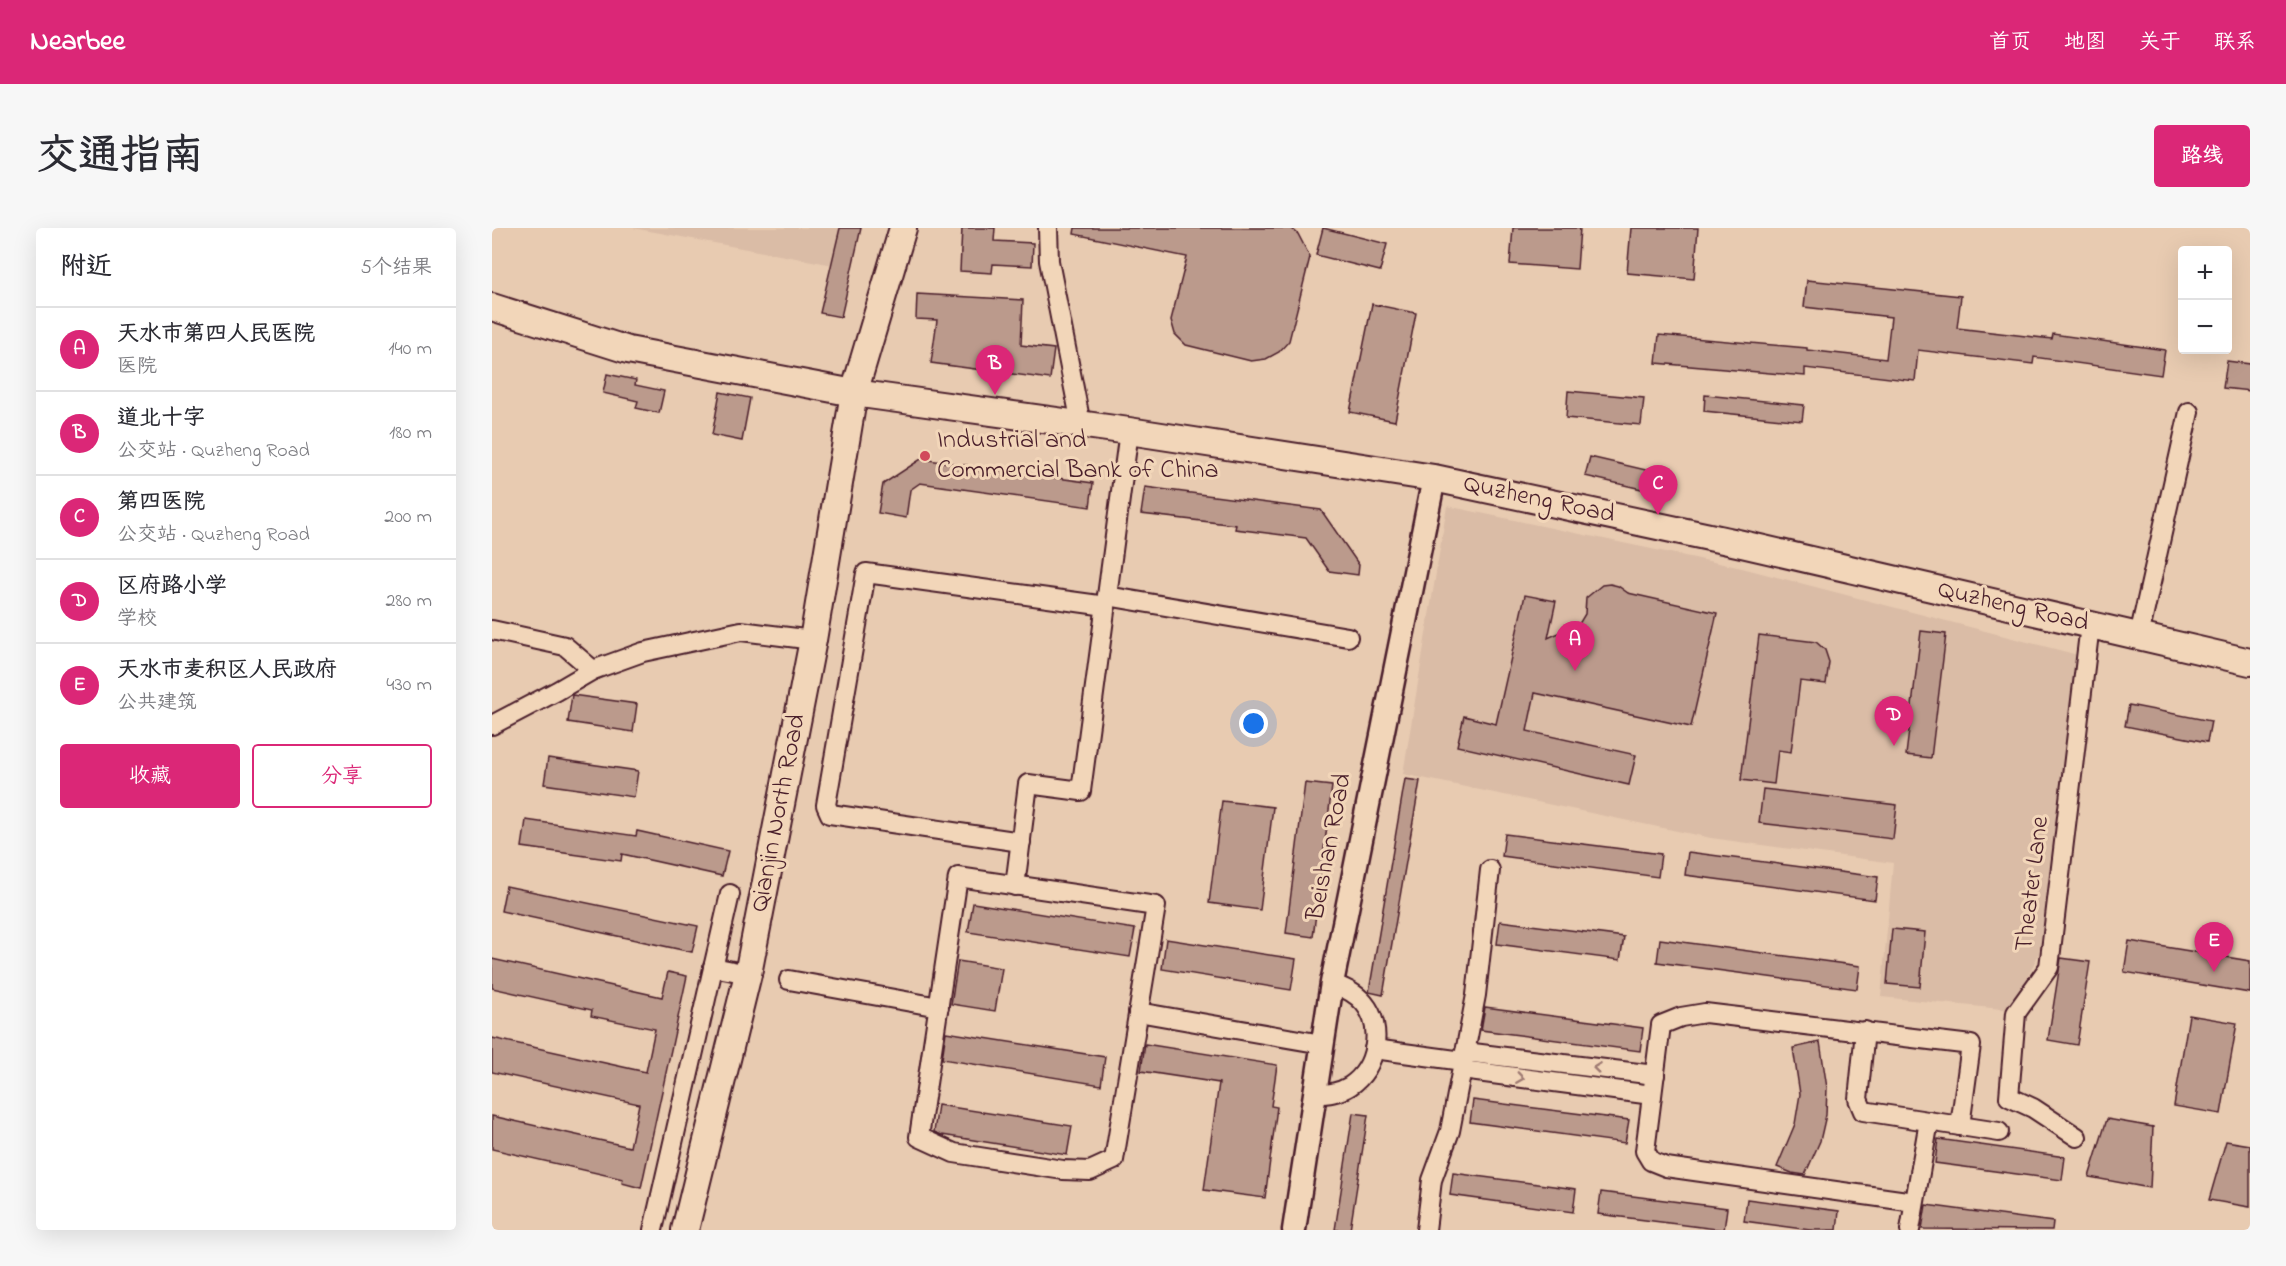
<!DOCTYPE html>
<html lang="zh">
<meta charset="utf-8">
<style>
:root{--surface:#fff;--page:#f7f7f7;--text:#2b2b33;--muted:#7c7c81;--line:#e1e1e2;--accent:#db2777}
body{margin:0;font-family:"Indie Flower","LXGW WenKai TC",sans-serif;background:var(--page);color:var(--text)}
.controls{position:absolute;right:18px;top:18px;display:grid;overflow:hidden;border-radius:6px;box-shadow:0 6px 24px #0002}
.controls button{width:54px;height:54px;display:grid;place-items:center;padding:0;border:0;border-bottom:2px solid var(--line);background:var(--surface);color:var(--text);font:30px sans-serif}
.you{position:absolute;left:762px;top:496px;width:21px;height:21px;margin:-15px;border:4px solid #fff;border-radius:50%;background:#1a73e8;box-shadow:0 0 0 9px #1a73e833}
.badge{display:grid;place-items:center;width:39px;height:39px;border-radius:50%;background:var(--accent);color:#fff;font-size:20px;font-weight:700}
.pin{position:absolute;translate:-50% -50px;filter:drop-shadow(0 2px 3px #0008)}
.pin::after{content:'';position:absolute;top:32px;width:21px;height:18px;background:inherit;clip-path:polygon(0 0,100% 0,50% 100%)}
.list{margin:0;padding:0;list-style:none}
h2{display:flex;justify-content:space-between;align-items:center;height:78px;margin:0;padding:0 24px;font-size:26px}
h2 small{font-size:20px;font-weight:400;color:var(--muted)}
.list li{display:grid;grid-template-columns:39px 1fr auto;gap:18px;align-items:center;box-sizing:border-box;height:84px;padding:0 24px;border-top:2px solid var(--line)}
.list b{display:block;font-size:22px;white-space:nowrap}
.list p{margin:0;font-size:20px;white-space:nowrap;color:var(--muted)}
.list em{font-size:20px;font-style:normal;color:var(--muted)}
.actions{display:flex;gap:12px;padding:18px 24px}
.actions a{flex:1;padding:14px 0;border:2px solid var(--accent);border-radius:6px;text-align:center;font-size:21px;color:var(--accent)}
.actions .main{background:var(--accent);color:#fff}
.map{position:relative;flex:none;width:1758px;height:1002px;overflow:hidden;border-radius:6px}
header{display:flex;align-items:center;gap:36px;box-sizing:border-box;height:84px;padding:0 30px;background:var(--accent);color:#fff}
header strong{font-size:28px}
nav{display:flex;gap:33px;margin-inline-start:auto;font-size:21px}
.intro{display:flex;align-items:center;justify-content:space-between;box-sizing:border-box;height:144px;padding:0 36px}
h1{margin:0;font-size:42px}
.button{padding:15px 27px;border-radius:6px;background:var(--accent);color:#fff;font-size:21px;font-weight:700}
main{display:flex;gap:36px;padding:0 36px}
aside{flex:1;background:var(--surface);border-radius:6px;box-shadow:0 6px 24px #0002}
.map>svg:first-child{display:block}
.built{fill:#dabca6}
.building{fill:#bb9a8c;stroke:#4a1f2b;stroke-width:1.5}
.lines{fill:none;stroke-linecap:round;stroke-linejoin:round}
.minor-casing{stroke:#4a1f2b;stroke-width:22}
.tertiary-casing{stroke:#4a1f2b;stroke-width:27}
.secondary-casing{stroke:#4a1f2b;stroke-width:30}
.minor{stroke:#f2d6b9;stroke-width:18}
.tertiary{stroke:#f2d6b9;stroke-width:22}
.secondary{stroke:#f2d6b9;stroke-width:26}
.oneway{stroke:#9e7a72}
.poi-dot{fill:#d1495b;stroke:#f2d6b9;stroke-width:2}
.labels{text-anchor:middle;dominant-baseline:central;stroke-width:6;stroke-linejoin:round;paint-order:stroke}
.poi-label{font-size:26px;fill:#4a1f2b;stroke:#f2d6b9;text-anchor:start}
.street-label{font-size:26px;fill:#4a1f2b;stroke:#f2d6b9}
</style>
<header>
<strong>Nearbee</strong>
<nav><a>首页</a><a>地图</a><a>关于</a><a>联系</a></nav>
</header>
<div class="intro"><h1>交通指南</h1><a class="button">路线</a></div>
<main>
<aside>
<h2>附近<small>5个结果</small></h2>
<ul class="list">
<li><span class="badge">A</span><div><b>天水市第四人民医院</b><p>医院</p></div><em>140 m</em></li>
<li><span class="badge">B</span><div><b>道北十字</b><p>公交站 · Quzheng Road</p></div><em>180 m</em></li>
<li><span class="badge">C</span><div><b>第四医院</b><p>公交站 · Quzheng Road</p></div><em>200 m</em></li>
<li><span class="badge">D</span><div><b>区府路小学</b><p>学校</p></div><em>280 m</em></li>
<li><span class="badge">E</span><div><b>天水市麦积区人民政府</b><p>公共建筑</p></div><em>430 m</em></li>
</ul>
<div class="actions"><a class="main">收藏</a><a>分享</a></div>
</aside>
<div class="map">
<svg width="1758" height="1002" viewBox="0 0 1758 1002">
<rect width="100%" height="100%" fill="#e8cbb1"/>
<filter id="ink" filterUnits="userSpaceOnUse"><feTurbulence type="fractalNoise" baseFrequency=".0167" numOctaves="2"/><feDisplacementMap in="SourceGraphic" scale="12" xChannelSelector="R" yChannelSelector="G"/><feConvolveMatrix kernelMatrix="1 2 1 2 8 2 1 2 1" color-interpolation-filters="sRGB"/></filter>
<g filter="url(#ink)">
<g class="built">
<path d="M141 0H356L347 38Z"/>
<path d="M955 278 1250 340 1586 427 1548 723 1520 782 1389 769 1401 635 1219 610 911 546Z"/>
</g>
<g class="building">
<path d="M348 0H369L349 89 328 85Z"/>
<path d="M470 0H503L502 13 541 15 540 38 501 36 500 45 468 43Z"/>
<path d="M583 0H799L806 6 818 29 797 113 787 124 774 131 759 133 694 117 683 106 679 92 695 29 582 6Z"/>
<path d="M831 0 895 16 888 43 824 27Z"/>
<path d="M1021 0H1088L1085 41 1018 36Z"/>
<path d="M1139 0H1206L1202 51 1135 45Z"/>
<path d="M1315 52 1469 68 1465 100 1560 111 1561 106 1673 122 1669 147 1542 129 1541 136 1426 122 1423 153 1313 140V148L1164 135 1167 107 1315 120V122L1394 131 1399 89 1312 79Z"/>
<path d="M425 66 531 72 529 117 562 121 558 151 439 135 445 92 424 91Z"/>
<path d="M880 76 924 85 903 193 858 184Z"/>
<path d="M1735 133 1758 136V163L1731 160Z"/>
<path d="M115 146 144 152 143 157 172 163 167 185 144 180 146 173 111 165Z"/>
<path d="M1076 163 1152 170 1149 197 1074 190Z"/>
<path d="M228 164 258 170 250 213 220 207Z"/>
<path d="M1213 167 1312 177 1310 193 1212 183Z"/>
<path d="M1098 229 1184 249 1180 268 1093 248Z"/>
<path d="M429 231 601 255 598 279 428 255 418 262 414 290 386 285 391 256Z"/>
<path d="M653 259 829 282 867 337 866 347 837 343 814 310 743 301 744 297 649 286Z"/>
<path d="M1118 356 1126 358 1136 365 1225 385 1199 499 1043 465 1035 503 1144 527 1137 557 965 518 972 488 1004 496 1033 367 1064 373 1056 410 1087 396 1093 386 1094 370 1110 357Z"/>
<path d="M1429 403 1454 406 1439 530 1414 527Z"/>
<path d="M1267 407 1324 414 1333 422 1337 434 1334 456 1308 453 1299 524 1286 522 1282 556 1249 552Z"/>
<path d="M80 467 145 476 141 504 76 494Z"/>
<path d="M1637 477 1719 493 1715 514 1633 498Z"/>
<path d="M56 530 146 543 142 569 52 556Z"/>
<path d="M913 551 928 553 891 767 877 764Z"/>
<path d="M813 555 840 558 821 709 794 705Z"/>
<path d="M1271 561 1405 577 1401 611 1267 595Z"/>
<path d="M730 573 781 579 768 682 717 675Z"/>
<path d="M34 592 144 608 145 603 236 623 230 648 130 626 129 633 30 619Z"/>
<path d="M1013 606 1169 626 1166 649 1010 628Z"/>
<path d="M1196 624 1386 649 1383 672 1193 647Z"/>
<path d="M14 658 206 698 200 724 9 683Z"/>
<path d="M481 675 643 701 638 729 476 704Z"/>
<path d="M1008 693 1132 709 1128 732 1005 716Z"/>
<path d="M1400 701 1433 704 1428 759 1395 756Z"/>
<path d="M674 711 804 731 799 762 670 741Z"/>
<path d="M1168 711 1368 738 1365 761 1165 734Z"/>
<path d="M1637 713 1758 733V765L1632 744Z"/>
<path d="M1569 730 1598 734 1585 817 1556 812Z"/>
<path d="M0 731 170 769 176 744 195 748 149 960 130 955 131 951 0 921V888L138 919 147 876 0 844V810L154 844 163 801 99 788 100 782 0 760Z"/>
<path d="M466 733 510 740 503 783 459 776Z"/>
<path d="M993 779 1151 800 1148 823 989 802Z"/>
<path d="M1697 787 1745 795 1729 886 1682 878Z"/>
<path d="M454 804 613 829 609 857 450 831Z"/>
<path d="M1328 814 1335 860 1334 887 1328 913 1313 947 1300 945 1285 939 1303 896 1308 866 1301 820Z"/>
<path d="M653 816 785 837 779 878 785 879 773 970 712 962 727 855 649 843Z"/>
<path d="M981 872 1137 892 1133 915 978 894Z"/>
<path d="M446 877 580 898 575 927 450 907 442 904Z"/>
<path d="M861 885 876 887 858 1002H843Z"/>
<path d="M1615 891 1661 899 1658 960 1597 949Z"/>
<path d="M1446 911 1573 929 1570 952 1443 935Z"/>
<path d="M1734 913 1758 917V979L1717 972Z"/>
<path d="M961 945 1084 961 1081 984 958 967Z"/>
<path d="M1109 964 1235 980 1232 1002 1106 986Z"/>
<path d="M1255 971 1347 983 1345 1002H1318L1252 993Z"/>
<path d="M1434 977 1561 994 1560 1002 1430 1001Z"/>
</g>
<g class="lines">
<g class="minor-casing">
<g id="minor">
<path d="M556 0 557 33 589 196"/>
<path d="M615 368 856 409"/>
<path d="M0 402 73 418 101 442"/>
<path d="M1647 408 1697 184"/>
<path d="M0 497 65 463 101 442 151 424 249 403 321 412"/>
<path d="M529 614 338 586 334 577 374 345 614 378"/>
<path d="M466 649 664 678 622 932 598 943 571 942 462 925 427 909Z"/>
<path d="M523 658 536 556 589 563 637 203"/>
<path d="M221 739 256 746"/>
<path d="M297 752 447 779"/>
<path d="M646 784 830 816"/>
<path d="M1373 803 1366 871 1371 883 1507 904"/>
<path d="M882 821 971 833"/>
<path d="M973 824 1163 847"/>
<path d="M970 842 1160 867"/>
<path d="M822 867C835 866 847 865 858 858 885 840 892 799 872 775 863 764 851 760 840 755"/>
<path d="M1585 909 1541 880 1517 869 1524 785 1557 739 1598 397"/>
<path d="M1422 974 1174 939 1159 933 1153 923 1169 797 1189 789 1213 785 1479 817 1468 898"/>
<path d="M161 1002 238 666"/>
<path d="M934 1002 940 952 958 903 984 767 998 642"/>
<path d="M1418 1002 1437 893"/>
</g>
</g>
<g class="tertiary-casing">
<path id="tertiary" d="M802 1002 840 755 942 250"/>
</g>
<g class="secondary-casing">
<g id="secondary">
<path d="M0 79 136 122 362 165 637 203 942 250 1250 316 1758 434"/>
<path d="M193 1002 256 746 321 412 362 165 411 0"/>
</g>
</g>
<use href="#minor" class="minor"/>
<use href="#tertiary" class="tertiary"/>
<use href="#secondary" class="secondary"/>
</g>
<defs><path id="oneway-chevron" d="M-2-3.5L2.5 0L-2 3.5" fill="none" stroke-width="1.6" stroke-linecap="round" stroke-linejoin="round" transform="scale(1.5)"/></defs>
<g class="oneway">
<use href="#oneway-chevron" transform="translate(1105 840) rotate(-173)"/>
<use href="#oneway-chevron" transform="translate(1028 850) rotate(8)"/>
</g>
</g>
<circle class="poi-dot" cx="433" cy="228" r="6"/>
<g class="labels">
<g class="poi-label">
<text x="445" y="213">Industrial and<tspan x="445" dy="30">Commercial Bank of China</tspan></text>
</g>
<g class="street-label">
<text transform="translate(1047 272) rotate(12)">Quzheng Road</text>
<text transform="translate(1521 379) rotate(13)">Quzheng Road</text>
<text transform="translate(287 585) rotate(-79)">Qianjin North Road</text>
<text transform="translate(838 619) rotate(-79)">Beishan Road</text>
<text transform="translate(1541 656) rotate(-83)">Theater Lane</text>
</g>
</g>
</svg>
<div class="controls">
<button>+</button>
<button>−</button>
</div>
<div class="you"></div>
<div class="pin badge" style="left:1083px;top:443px">A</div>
<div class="pin badge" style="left:503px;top:167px">B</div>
<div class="pin badge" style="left:1166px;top:287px">C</div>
<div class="pin badge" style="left:1402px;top:518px">D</div>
<div class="pin badge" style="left:1722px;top:744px">E</div>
</div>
</main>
